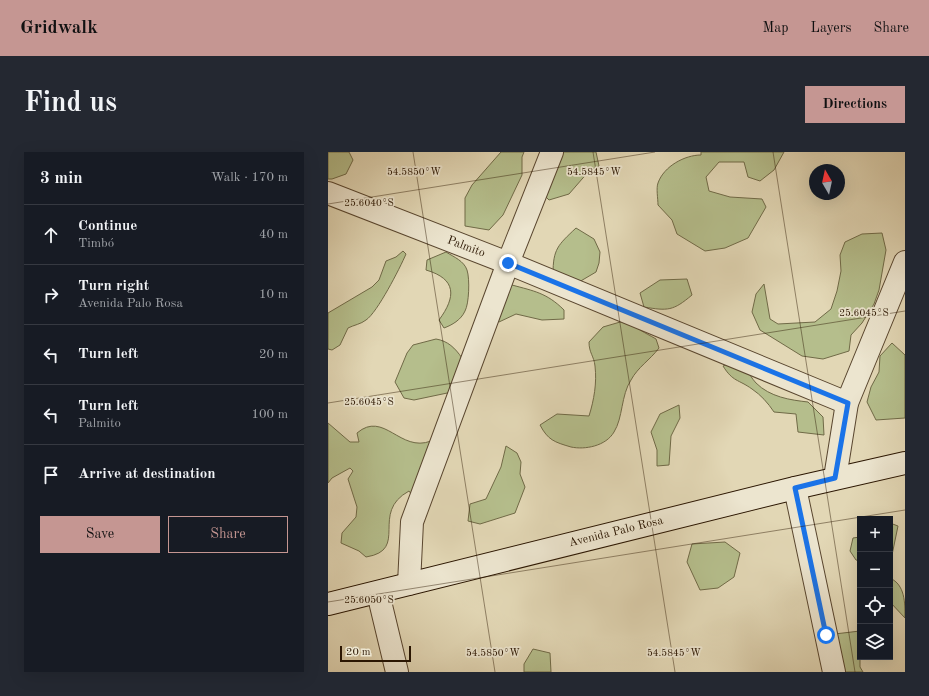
<!DOCTYPE html>
<meta charset="utf-8">
<style>
:root{--surface:#171b24;--page:#242831;--text:#f1f3f6;--muted:#9ea1a6;--line:#363941;--accent:#c59692}
body{margin:0;font-family:"Old Standard TT",serif;background:var(--page);color:var(--text)}
.controls{position:absolute;right:12px;bottom:12px;display:grid;overflow:hidden;border-radius:0px;box-shadow:0 4px 16px #0002}
.controls button{width:36px;height:36px;display:grid;place-items:center;padding:0;border:0;border-bottom:1px solid var(--line);background:var(--surface);color:var(--text);font:20px sans-serif}
.compass{position:absolute;left:481px;top:12px;width:36px;height:36px;border-radius:50%;background:var(--surface);box-shadow:0 4px 16px #0002;rotate:351deg}
.scale{position:absolute;left:12px;bottom:10px;width:71px;box-sizing:border-box;padding-left:4px;border:2px solid #2b1602;border-top:0;font-size:11px;line-height:14px;white-space:nowrap;color:#2b1602;-webkit-text-stroke:3px #ece5cf;paint-order:stroke}
.stop{position:absolute;width:12px;height:12px;margin:-9px;border:3px solid #1a73e8;border-radius:50%;background:#fff}
.stop.end{background:#1a73e8;border-color:#fff;box-shadow:0 1px 4px #0008}
.list{margin:0;padding:0;list-style:none}
h2{display:flex;justify-content:space-between;align-items:center;height:52px;margin:0;padding:0 16px;font-size:17px}
h2 small{font-size:13px;font-weight:400;color:var(--muted)}
.list li{display:grid;grid-template-columns:26px 1fr auto;gap:12px;align-items:center;box-sizing:border-box;height:60px;padding:0 16px;border-top:1px solid var(--line)}
.list b{display:block;font-size:15px;white-space:nowrap}
.list p{margin:0;font-size:13px;white-space:nowrap;color:var(--muted)}
.list em{font-size:13px;font-style:normal;color:var(--muted)}
.actions{display:flex;gap:8px;padding:12px 16px}
.actions a{flex:1;padding:9px 0;border:1px solid var(--accent);border-radius:0px;text-align:center;font-size:14px;color:var(--accent)}
.actions .main{background:var(--accent);color:#111}
.icon{flex:none;width:22px;height:22px;fill:none;stroke:currentColor;stroke-width:2;stroke-linecap:round;stroke-linejoin:round}
.map{position:relative;flex:none;width:577px;height:520px;overflow:hidden;border-radius:0px}
header{display:flex;align-items:center;gap:24px;box-sizing:border-box;height:56px;padding:0 20px;background:var(--accent);color:#111}
header strong{font-size:19px}
nav{display:flex;gap:22px;margin-inline-start:auto;font-size:14px}
.intro{display:flex;align-items:center;justify-content:space-between;box-sizing:border-box;height:96px;padding:0 24px}
h1{margin:0;font-size:28px}
.button{padding:10px 18px;border-radius:0px;background:var(--accent);color:#111;font-size:14px;font-weight:700}
main{display:flex;gap:24px;padding:0 24px}
aside{flex:1;background:var(--surface);border-radius:0px;box-shadow:0 4px 16px #0002}
.map>svg:first-child{display:block}
.green{fill:#b5be8c;stroke:#706a47}
.lines{fill:none;stroke-linecap:round;stroke-linejoin:round}
.street-casing{stroke:#59462f;stroke-width:24}
.secondary-casing{stroke:#2b1602;stroke-width:24}
.street{stroke:#ece5cf;stroke-width:22}
.secondary{stroke:#ece5cf;stroke-width:22}
.route{stroke:#1a73e8;stroke-width:5}
.ticks{fill:none;stroke:#2b1602;stroke-width:1;stroke-opacity:0.45}
.labels{text-anchor:middle;dominant-baseline:central;stroke-width:3.5;stroke-linejoin:round;paint-order:stroke}
.street-label{font-size:12px;fill:#2b1602;stroke:#ece5cf}
.ticks-label{font-size:10px;text-anchor:middle;fill:#2b1602;stroke:#ece5cf;stroke-width:3.5;stroke-linejoin:round;paint-order:stroke}
</style>
<header>
<strong>Gridwalk</strong>
<nav><a>Map</a><a>Layers</a><a>Share</a></nav>
</header>
<div class="intro"><h1>Find us</h1><a class="button">Directions</a></div>
<main>
<aside>
<h2>3 min<small>Walk · 170 m</small></h2>
<ul class="list">
<li><svg class="icon" aria-label="ahead" viewBox="0 0 24 24"><path d="M12 20V5M6 11l6-6 6 6"/></svg><div><b>Continue</b><p>Timbó</p></div><em>40 m</em></li>
<li><svg class="icon" aria-label="right" viewBox="0 0 24 24"><path d="M7 20v-9h11M14 6l5 5-5 5"/></svg><div><b>Turn right</b><p>Avenida Palo Rosa</p></div><em>10 m</em></li>
<li><svg class="icon" aria-label="left" viewBox="0 0 24 24"><path d="M17 20v-9H6M10 6l-5 5 5 5"/></svg><div><b>Turn left</b></div><em>20 m</em></li>
<li><svg class="icon" aria-label="left" viewBox="0 0 24 24"><path d="M17 20v-9H6M10 6l-5 5 5 5"/></svg><div><b>Turn left</b><p>Palmito</p></div><em>100 m</em></li>
<li><svg class="icon" aria-label="arrive" viewBox="0 0 24 24"><path d="M6 21V4h12l-3 4 3 4H6"/></svg><div><b>Arrive at destination</b></div></li>
</ul>
<div class="actions"><a class="main">Save</a><a>Share</a></div>
</aside>
<div class="map">
<svg width="577" height="520" viewBox="0 0 577 520">
<rect width="100%" height="100%" fill="#e2d7b5"/>
<filter id="stains"><feTurbulence type="fractalNoise" baseFrequency=".005" numOctaves="4"/><feColorMatrix values="0 0 0 0 .2 0 0 0 0 .09 0 0 0 0 .02 0 0 0 .5 -.17"/></filter>
<radialGradient id="worn" r=".72"><stop offset=".6" stop-color="#630" stop-opacity="0"/><stop offset="1" stop-color="#630" stop-opacity=".3"/></radialGradient>
<g class="green">
<path d="M0 0H21L25 8 18 22 4 27H0Z"/>
<path d="M173 0H196L194 5V23L175 63 161 78 137 74V46L144 33Z"/>
<path d="M221 0H268L271 14 261 19 241 42 221 48 216 43Z"/>
<path d="M373 0H456L446 18 432 29 420 25 416 10H391L378 25 381 39 402 45 434 47 438 55 420 86 397 96 377 99 349 82 344 68 330 53C330 47 328 36 330 31 336 14 357 3 373 3Z"/>
<path d="M248 76 266 87 272 100 271 111 268 120 251 130 225 122C225 97 230 93 248 76Z"/>
<path d="M554 81 558 98 551 138 546 152 534 171 523 183 521 199 495 207 474 204 432 178 424 160 428 142 436 132 442 167 450 172 487 170 503 157 509 139 513 119 512 103 517 90 534 82Z"/>
<path d="M75 99 78 102C72 116 49 161 38 168 33 172 26 173 20 176L12 193 4 198 0 197V161L44 135 51 128 58 109 68 105Z"/>
<path d="M118 100C126 105 136 109 139 118 142 127 141 152 137 159 133 168 124 173 116 176L111 168C128 145 129 127 98 118L99 108Z"/>
<path d="M359 127 364 143C345 159 340 159 316 155L312 141 332 128Z"/>
<path d="M184 133C206 139 219 141 236 158V167L214 168 188 162 171 170 153 153 168 137Z"/>
<path d="M299 168C310 178 316 180 328 187L331 196C322 208 310 215 303 228 293 243 295 266 286 280 278 294 257 298 243 295 226 290 220 288 212 273L229 262 261 264C266 248 269 231 267 214 266 204 261 201 261 190L275 175Z"/>
<path d="M108 187C120 189 127 196 134 206L124 240 86 248 76 246 67 230 79 201 85 193Z"/>
<path d="M564 191 577 203V266L548 268 539 250 543 235 551 220 552 204Z"/>
<path d="M407 209C422 216 418 220 428 231 442 245 462 248 480 250L495 265 496 283 470 280 468 262 446 260C440 251 433 243 424 237 410 227 405 230 395 214Z"/>
<path d="M351 253 352 266 343 284 341 313 329 314V298L323 280 332 262Z"/>
<path d="M0 271 22 290H31L29 281C56 258 72 301 103 289 108 303 119 324 106 336 101 341 93 344 87 347L81 339C41 361 82 398 38 405L31 399 13 391 14 381 28 365 29 355 20 327 25 319 22 316 4 326 0 331Z"/>
<path d="M178 294 189 301 193 310 192 322 197 335 187 361 152 372 140 369 142 352 158 347 173 315Z"/>
<path d="M562 371 570 374 564 403V418L562 416Z"/>
<path d="M532 385V409L528 408 522 399 525 386Z"/>
<path d="M397 390 412 401 406 425 390 436 372 438 359 410 364 392Z"/>
<path d="M562 426C577 433 577 450 577 466L562 450Z"/>
<path d="M532 479V515L535 520H496L498 483Z"/>
<path d="M205 497 222 501 223 520H196V512Z"/>
</g>
<g class="lines">
<g class="street-casing">
<g id="street">
<path d="M0 41 180 111 519 251"/>
<path d="M507 326 519 251 577 110"/>
<path d="M467 336 506 520"/>
<path d="M81 432 84 370 180 111 224 0"/>
<path d="M50 441 69 520"/>
</g>
</g>
<g class="secondary-casing">
<path id="secondary" d="M0 452 467 336 577 311"/>
</g>
<use href="#street" class="street"/>
<use href="#secondary" class="secondary"/>
</g>
<g class="lines">
<path class="route" d="M180 111 520 251 507 326 467 336 498 483"/>
</g>
<path class="ticks" d="M85 0 167 520M265 0 347 520M445 0 527 520M0 52 327 0M0 251 577 159M0 450 577 358"/>
<g class="labels">
<g class="street-label">
<text transform="translate(138 95) rotate(21)">Palmito</text>
<text transform="translate(288 380) rotate(-14)">Avenida Palo Rosa</text>
</g>
</g>
<g class="ticks-label">
<text x="86" y="23">54.5850°W</text>
<text x="266" y="23">54.5845°W</text>
<text x="41" y="54">25.6040°S</text>
<text x="536" y="164">25.6045°S</text>
<text x="41" y="253">25.6045°S</text>
<text x="41" y="451">25.6050°S</text>
<text x="165" y="504">54.5850°W</text>
<text x="346" y="504">54.5845°W</text>
</g>
<rect width="100%" height="100%" filter="url(#stains)"/>
<rect width="100%" height="100%" fill="url(#worn)"/>
</svg>
<div class="controls">
<button>+</button>
<button>−</button>
<button><svg class="icon" aria-label="locate" viewBox="0 0 24 24"><circle cx="12" cy="12" r="6"/><path d="M12 2v4M12 18v4M2 12h4M18 12h4"/></svg></button>
<button><svg class="icon" aria-label="layers" viewBox="0 0 24 24"><path d="M12 4l9 5-9 5-9-5zM3 14l9 5 9-5"/></svg></button>
</div>
<svg class="compass" viewBox="-18 -18 36 36"><path d="M0-13l5 13h-10z" fill="#e53935"/><path d="M0 13l5-13h-10z" fill="#9ea1a6"/></svg>
<div class="scale">20 m</div>
<div class="stop" style="left:498px;top:483px"></div>
<div class="stop end" style="left:180px;top:111px"></div>
</div>
</main>
